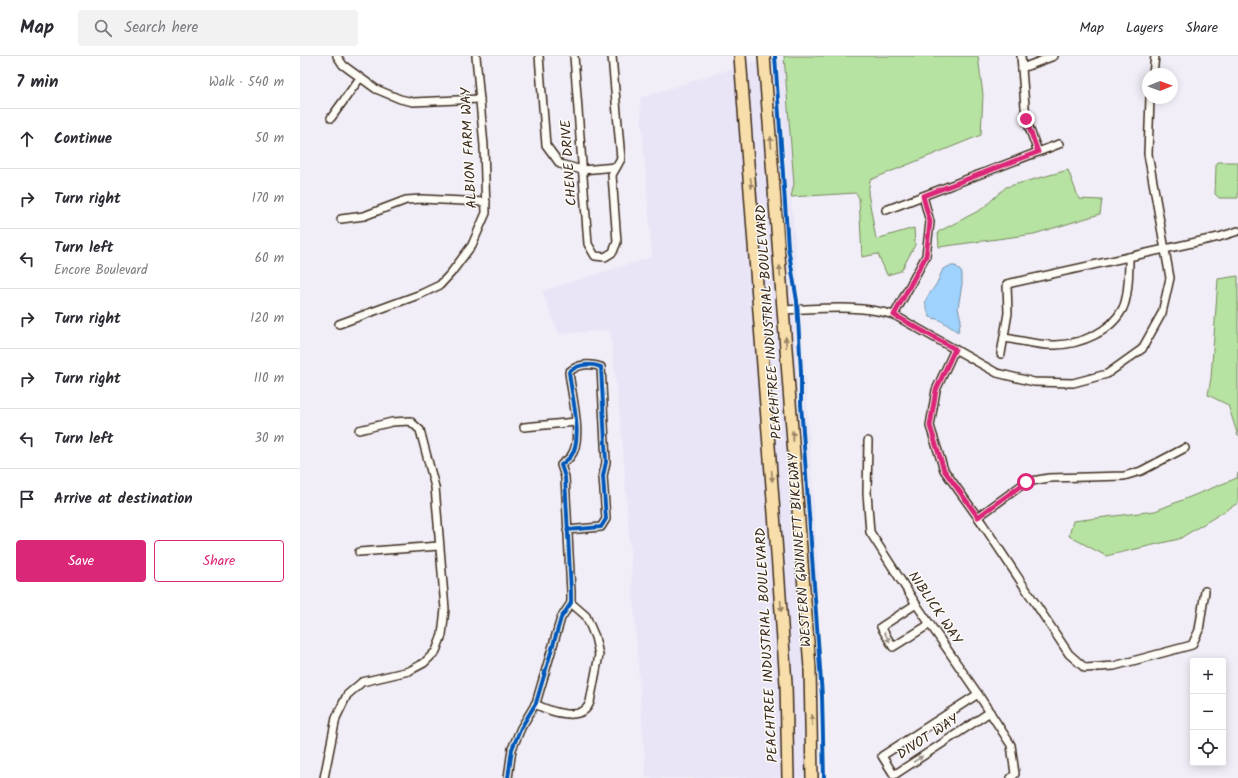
<!DOCTYPE html>
<meta charset="utf-8">
<style>
:root{--surface:#fff;--page:#f2f2f3;--text:#2b2b33;--muted:#7c7c81;--line:#e1e1e2;--accent:#db2777}
body{margin:0;font-family:Kalam,sans-serif;background:var(--page);color:var(--text)}
.controls{position:absolute;right:12px;bottom:12px;display:grid;overflow:hidden;border-radius:4px;box-shadow:0 2px 10px #0003}
.controls button{width:36px;height:36px;display:grid;place-items:center;padding:0;border:0;border-bottom:1px solid var(--line);background:var(--surface);color:var(--text);font:20px sans-serif}
.compass{position:absolute;left:842px;top:12px;width:36px;height:36px;border-radius:50%;background:var(--surface);box-shadow:0 2px 10px #0003;rotate:89deg}
.stop{position:absolute;width:12px;height:12px;margin:-9px;border:3px solid #db2777;border-radius:50%;background:#fff}
.stop.end{background:#db2777;border-color:#fff;box-shadow:0 1px 4px #0008}
.list{margin:0;padding:0;list-style:none}
h2{display:flex;justify-content:space-between;align-items:center;height:52px;margin:0;padding:0 16px;font-size:17px}
h2 small{font-size:13px;font-weight:400;color:var(--muted)}
.list li{display:grid;grid-template-columns:26px 1fr auto;gap:12px;align-items:center;box-sizing:border-box;height:60px;padding:0 16px;border-top:1px solid var(--line)}
.list b{display:block;font-size:15px;white-space:nowrap}
.list p{margin:0;font-size:13px;white-space:nowrap;color:var(--muted)}
.list em{font-size:13px;font-style:normal;color:var(--muted)}
.actions{display:flex;gap:8px;padding:12px 16px}
.actions a{flex:1;padding:9px 0;border:1px solid var(--accent);border-radius:4px;text-align:center;font-size:14px;color:var(--accent)}
.actions .main{background:var(--accent);color:#fff}
.icon{flex:none;width:22px;height:22px;fill:none;stroke:currentColor;stroke-width:2;stroke-linecap:round;stroke-linejoin:round}
.map{position:relative;flex:none;width:938px;height:722px;overflow:hidden}
header{display:flex;align-items:center;gap:24px;box-sizing:border-box;height:56px;padding:0 20px;background:var(--surface);border-bottom:1px solid var(--line)}
header strong{font-size:19px}
nav{display:flex;gap:22px;margin-inline-start:auto;font-size:14px}
.search{width:280px;height:36px;background:var(--page);display:flex;align-items:center;gap:10px;box-sizing:border-box;padding:0 14px;border-radius:4px;color:var(--muted);font-size:15px}
main{display:flex}
aside{flex:1;background:var(--surface)}
.map>svg:first-child{display:block}
.built{fill:#e9e5f7}
.green{fill:#b6e3a1;stroke:#788660}
.water{fill:#9fd3fd;stroke:#778fa4}
.lines{fill:none;stroke-linecap:round;stroke-linejoin:round}
.minor-casing{stroke:#3b2a1e;stroke-width:10}
.trunk-casing{stroke:#3b2a1e;stroke-width:14}
.minor{stroke:#fdfcf7;stroke-width:7}
.trunk{stroke:#f8deab;stroke-width:11}
.cycleway-casing{stroke:#fdfcf7;stroke-width:6}
.cycleway{stroke:#0057b8;stroke-width:4}
.oneway{fill:#9a8464}
.oneway2{fill:#9c938a}
.route{stroke:#db2777;stroke-width:5}
.labels{text-anchor:middle;dominant-baseline:central;stroke-width:3;stroke-linejoin:round;paint-order:stroke}
.street-label{font-size:14px;fill:#3b2a1e;stroke:#fdfcf7}
</style>
<header>
<strong>Map</strong>
<div class="search"><svg class="icon" aria-label="search" viewBox="0 0 24 24"><circle cx="10" cy="10" r="6"/><path d="M15 15l6 6"/></svg>Search here</div>
<nav><a>Map</a><a>Layers</a><a>Share</a></nav>
</header>
<main>
<aside>
<h2>7 min<small>Walk · 540 m</small></h2>
<ul class="list">
<li><svg class="icon" aria-label="ahead" viewBox="0 0 24 24"><path d="M12 20V5M6 11l6-6 6 6"/></svg><div><b>Continue</b></div><em>50 m</em></li>
<li><svg class="icon" aria-label="right" viewBox="0 0 24 24"><path d="M7 20v-9h11M14 6l5 5-5 5"/></svg><div><b>Turn right</b></div><em>170 m</em></li>
<li><svg class="icon" aria-label="left" viewBox="0 0 24 24"><path d="M17 20v-9H6M10 6l-5 5 5 5"/></svg><div><b>Turn left</b><p>Encore Boulevard</p></div><em>60 m</em></li>
<li><svg class="icon" aria-label="right" viewBox="0 0 24 24"><path d="M7 20v-9h11M14 6l5 5-5 5"/></svg><div><b>Turn right</b></div><em>120 m</em></li>
<li><svg class="icon" aria-label="right" viewBox="0 0 24 24"><path d="M7 20v-9h11M14 6l5 5-5 5"/></svg><div><b>Turn right</b></div><em>110 m</em></li>
<li><svg class="icon" aria-label="left" viewBox="0 0 24 24"><path d="M17 20v-9H6M10 6l-5 5 5 5"/></svg><div><b>Turn left</b></div><em>30 m</em></li>
<li><svg class="icon" aria-label="arrive" viewBox="0 0 24 24"><path d="M6 21V4h12l-3 4 3 4H6"/></svg><div><b>Arrive at destination</b></div></li>
</ul>
<div class="actions"><a class="main">Save</a><a>Share</a></div>
</aside>
<div class="map">
<svg width="938" height="722" viewBox="0 0 938 722">
<rect width="100%" height="100%" fill="#f1eef7"/>
<filter id="ink" filterUnits="userSpaceOnUse"><feTurbulence type="fractalNoise" baseFrequency=".025" numOctaves="2"/><feDisplacementMap in="SourceGraphic" scale="8" xChannelSelector="R" yChannelSelector="G"/><feConvolveMatrix kernelMatrix="1 2 1 2 8 2 1 2 1" color-interpolation-filters="sRGB"/></filter>
<g filter="url(#ink)">
<path class="built" d="M484 4 494 128 491 141 502 268 519 531 507 722H346L322 379 310 274 259 278 242 235 352 201 340 42 452 6Z"/>
<g class="green">
<path d="M484 0H678L683 39 681 79 570 124 568 137 576 183 614 172 615 189 601 215 587 219 578 198 562 201 559 142 556 137 491 141 494 128Z"/>
<path d="M918 106H938V142H919L915 138 916 109Z"/>
<path d="M768 114 779 143 802 144 800 158 734 178 639 191 638 176 682 153 706 131Z"/>
<path d="M938 220V380L928 349 908 339 911 322 918 223Z"/>
<path d="M938 417V447L879 483 806 500 769 480 773 465 855 455 937 422Z"/>
</g>
<path class="water" d="M650 210H656L662 217V228L658 252 661 264 658 276 640 264 630 261C624 246 623 246 633 233 638 227 640 219 643 213Z"/>
<g class="lines">
<g class="minor-casing">
<g id="minor">
<path d="M37 0 43 9 76 33 100 43 113 46 180 43"/>
<path d="M239 0 246 89 260 108 282 114 316 111"/>
<path d="M274 0 288 188 295 200 305 201 313 196 317 186 312 119 321 103 312 0"/>
<path d="M721 0 726 63 738 96"/>
<path d="M722 12 754 0"/>
<path d="M853 18 855 0"/>
<path d="M31 62 60 22"/>
<path d="M586 154 759 88"/>
<path d="M41 163 64 160 106 144 121 143 186 146"/>
<path d="M483 254C521 253 558 248 594 259L697 317 734 326 773 327 807 318 842 293 862 257 870 222 848 98 850 42"/>
<path d="M594 259 626 200 630 166 623 140"/>
<path d="M39 268 121 238 140 229 151 217 172 189 186 157 184 90 176 0"/>
<path d="M704 282C720 284 739 290 756 289 781 288 811 276 823 252 829 239 829 215 829 201"/>
<path d="M655 293 636 334 630 370 644 414 682 467 769 598 785 612 814 610 892 589 899 574 905 535"/>
<path d="M701 298 708 257 707 228 919 181 938 175"/>
<path d="M224 371 276 366"/>
<path d="M568 385 567 437 570 476 616 548 678 638 711 689 715 718 711 722"/>
<path d="M678 461 726 426 749 422 824 420 841 415 885 392"/>
<path d="M59 496 139 490"/>
<path d="M616 548 581 571 593 591 630 568"/>
<path d="M678 638 582 700 594 719 690 656"/>
<path d="M235 648C251 656 283 667 290 646L299 599 295 581 286 560 271 547"/>
<path d="M24 722 36 662 47 639 62 626 109 615 124 607 136 595 142 579 145 553 135 431 120 374 110 365 92 366 59 374"/>
<path d="M208 722 212 693 221 672 236 647 261 562 271 547V536L265 421 261 409C264 406 268 404 271 400 284 383 271 337 269 316 278 308 290 307 301 311L306 406 303 420 306 463 301 471 267 474"/>
</g>
</g>
<g class="trunk-casing">
<g id="trunk">
<path d="M440 0 478 511 486 628 488 722"/>
<path d="M464 0 510 612 512 722"/>
</g>
</g>
<use href="#minor" class="minor"/>
<use href="#trunk" class="trunk"/>
<g class="cycleway-casing">
<g id="cycleway">
<path d="M475 0 488 191 497 245 501 316V348L522 640 524 722"/>
<path d="M208 722 212 693 221 672 236 647 261 562 271 547V536L265 421 261 409C264 406 268 404 271 400 284 383 271 337 269 316 278 308 290 307 301 311L306 406 303 420 306 463 301 471 267 474"/>
</g>
</g>
<use href="#cycleway" class="cycleway"/>
</g>
<defs><path id="oneway-solid" d="M-6-.8H1V-3.2L6.5 0L1 3.2V.8H-6Z"/></defs>
<g class="oneway">
<use href="#oneway-solid" transform="translate(471 86) rotate(-94)"/>
<use href="#oneway-solid" transform="translate(451 127) rotate(85)"/>
<use href="#oneway-solid" transform="translate(480 215) rotate(-94)"/>
<use href="#oneway-solid" transform="translate(486 286) rotate(-94)"/>
<use href="#oneway-solid" transform="translate(493 380) rotate(-94)"/>
<use href="#oneway-solid" transform="translate(472 420) rotate(86)"/>
<use href="#oneway-solid" transform="translate(481 550) rotate(86)"/>
<use href="#oneway-solid" transform="translate(512 664) rotate(-91)"/>
</g>
<g class="oneway2">
<use href="#oneway-solid" transform="translate(587 581) rotate(60)"/>
<use href="#oneway-solid" transform="translate(618 703) rotate(-33)"/>
</g>
</g>
<g class="lines" filter="url(#ink)">
<path class="route" d="M726 63 738 96 623 140 630 166 626 200 594 259 655 293 636 334 630 370 644 414 678 461 726 426"/>
</g>
<g class="labels">
<g class="street-label">
<text transform="translate(169 92) rotate(-93)">ALBION FARM WAY</text>
<text transform="translate(269 107) rotate(-94)">CHENE DRIVE</text>
<text transform="translate(469 266) rotate(-94)">PEACHTREE INDUSTRIAL BOULEVARD</text>
<text transform="translate(500 494) rotate(-94)">WESTERN GWINNETT BIKEWAY</text>
<text transform="translate(635 552) rotate(56)">NIBLICK WAY</text>
<text transform="translate(467 589) rotate(-93)">PEACHTREE INDUSTRIAL BOULEVARD</text>
<text transform="translate(628 681) rotate(-33)">DIVOT WAY</text>
</g>
</g>
</svg>
<div class="controls">
<button>+</button>
<button>−</button>
<button><svg class="icon" aria-label="locate" viewBox="0 0 24 24"><circle cx="12" cy="12" r="6"/><path d="M12 2v4M12 18v4M2 12h4M18 12h4"/></svg></button>
</div>
<svg class="compass" viewBox="-18 -18 36 36"><path d="M0-13l5 13h-10z" fill="#e53935"/><path d="M0 13l5-13h-10z" fill="#7c7c81"/></svg>
<div class="stop" style="left:726px;top:426px"></div>
<div class="stop end" style="left:726px;top:63px"></div>
</div>
</main>
